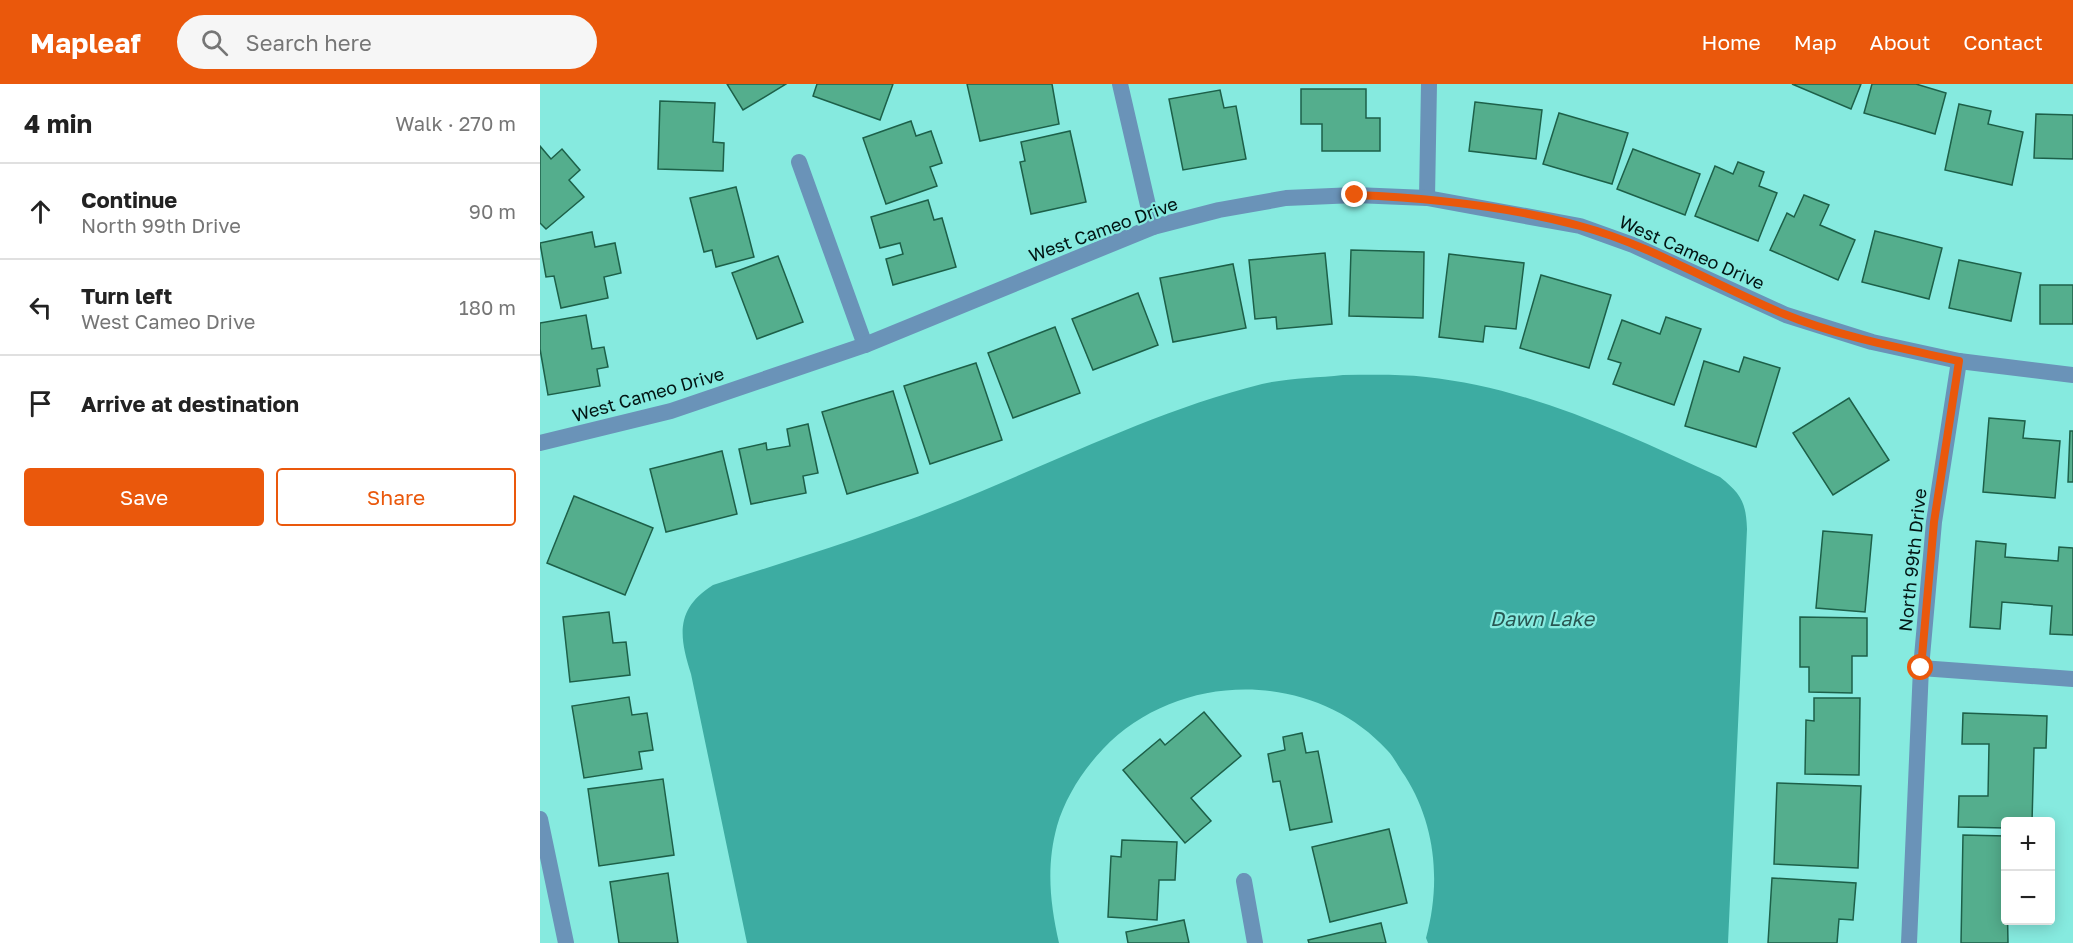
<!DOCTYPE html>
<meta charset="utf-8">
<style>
:root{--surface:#fff;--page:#f6f6f6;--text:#222;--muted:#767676;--line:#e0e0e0;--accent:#ea580c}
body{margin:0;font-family:"Golos Text",sans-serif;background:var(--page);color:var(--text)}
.controls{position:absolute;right:18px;bottom:18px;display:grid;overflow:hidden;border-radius:6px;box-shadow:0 3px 15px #0003}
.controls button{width:54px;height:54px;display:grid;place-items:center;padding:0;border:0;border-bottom:2px solid var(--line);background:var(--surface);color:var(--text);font:30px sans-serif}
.stop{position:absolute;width:18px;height:18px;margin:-14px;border:4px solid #ea580c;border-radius:50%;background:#fff}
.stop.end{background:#ea580c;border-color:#fff;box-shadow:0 2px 6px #0008}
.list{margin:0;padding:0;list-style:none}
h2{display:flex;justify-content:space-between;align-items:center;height:78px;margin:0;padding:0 24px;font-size:26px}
h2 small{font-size:20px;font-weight:400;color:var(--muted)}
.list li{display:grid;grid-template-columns:39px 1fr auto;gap:18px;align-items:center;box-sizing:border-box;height:96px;padding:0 24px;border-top:2px solid var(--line)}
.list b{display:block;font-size:22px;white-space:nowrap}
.list p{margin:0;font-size:20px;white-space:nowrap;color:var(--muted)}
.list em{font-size:20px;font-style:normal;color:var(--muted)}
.actions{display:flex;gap:12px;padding:18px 24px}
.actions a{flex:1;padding:14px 0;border:2px solid var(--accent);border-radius:6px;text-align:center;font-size:21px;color:var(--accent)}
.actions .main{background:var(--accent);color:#fff}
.icon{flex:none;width:33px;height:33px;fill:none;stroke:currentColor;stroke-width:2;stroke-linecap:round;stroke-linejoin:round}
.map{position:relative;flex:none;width:1533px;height:859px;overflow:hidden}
header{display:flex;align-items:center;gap:36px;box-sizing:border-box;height:84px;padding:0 30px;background:var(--accent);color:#fff}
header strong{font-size:28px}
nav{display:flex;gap:33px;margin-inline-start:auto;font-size:21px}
.search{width:420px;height:54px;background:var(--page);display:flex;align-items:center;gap:15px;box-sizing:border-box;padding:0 21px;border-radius:33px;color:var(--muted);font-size:22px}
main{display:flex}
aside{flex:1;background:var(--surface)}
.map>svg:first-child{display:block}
.water{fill:#3daca2}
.building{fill:#54ae8d;stroke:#1d6049;stroke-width:1.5}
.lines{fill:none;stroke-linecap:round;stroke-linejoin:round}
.minor{stroke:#6a93b8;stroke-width:16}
.route{stroke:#ea580c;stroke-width:8}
.labels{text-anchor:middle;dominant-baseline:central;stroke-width:4.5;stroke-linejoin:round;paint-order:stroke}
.street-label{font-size:18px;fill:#021513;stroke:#86eadf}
.water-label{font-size:20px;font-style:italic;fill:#285752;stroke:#86eadf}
</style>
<header>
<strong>Mapleaf</strong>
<div class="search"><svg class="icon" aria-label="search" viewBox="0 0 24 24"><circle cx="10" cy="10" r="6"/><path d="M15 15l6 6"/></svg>Search here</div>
<nav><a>Home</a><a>Map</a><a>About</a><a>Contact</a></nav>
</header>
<main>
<aside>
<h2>4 min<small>Walk · 270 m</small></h2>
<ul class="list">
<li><svg class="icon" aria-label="ahead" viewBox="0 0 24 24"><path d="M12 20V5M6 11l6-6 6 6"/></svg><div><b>Continue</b><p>North 99th Drive</p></div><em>90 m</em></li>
<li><svg class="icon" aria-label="left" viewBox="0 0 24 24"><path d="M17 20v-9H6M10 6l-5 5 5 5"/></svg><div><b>Turn left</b><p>West Cameo Drive</p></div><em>180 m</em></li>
<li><svg class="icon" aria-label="arrive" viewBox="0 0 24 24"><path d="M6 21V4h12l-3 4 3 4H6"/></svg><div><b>Arrive at destination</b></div></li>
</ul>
<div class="actions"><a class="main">Save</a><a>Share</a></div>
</aside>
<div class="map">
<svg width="1533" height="859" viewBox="0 0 1533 859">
<rect width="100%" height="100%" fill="#86eadf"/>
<path class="water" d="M803 291C830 291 859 290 886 293 991 304 1085 350 1180 393 1201 410 1206 418 1207 445L1188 859H888L886 854C901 799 896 741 865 692 859 684 854 673 847 666 773 585 638 586 563 665 543 686 525 714 517 742 506 782 510 819 519 859H207L151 590C139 552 135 525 173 501 249 477 326 453 400 424 508 382 610 328 722 300 748 294 777 294 803 291Z"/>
<g class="building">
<path d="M187 0H246L203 26Z"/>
<path d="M277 0H353L340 36 273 12Z"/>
<path d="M427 0H512L519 40 440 57Z"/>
<path d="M1252 0H1321L1311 25Z"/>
<path d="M1332 0H1376L1406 9 1395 50 1324 29Z"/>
<path d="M761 5H826V34H840V67H782V40H761Z"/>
<path d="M680 6 684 24 696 22 706 75 643 86 629 15Z"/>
<path d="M120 17 175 19 173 58 184 59 183 87 118 85Z"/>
<path d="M935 18 1002 26 996 75 929 67Z"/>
<path d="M1419 20 1451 27 1448 40 1483 48 1472 101 1405 86Z"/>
<path d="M1019 29 1088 49 1072 100 1003 80Z"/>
<path d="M1496 30 1533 31V75L1494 74Z"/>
<path d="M371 37 376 52 391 47 402 79 390 83 397 102 346 120 323 54Z"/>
<path d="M530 47 546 118 491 130 480 78 485 77 481 58Z"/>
<path d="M0 62 11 75 22 65 40 86 29 96 44 113 6 145 0 139Z"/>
<path d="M1093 65 1160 90 1145 131 1077 105Z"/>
<path d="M1198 78 1224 88 1219 102 1237 109 1218 157 1155 132 1175 82 1193 90Z"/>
<path d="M196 103 214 173 176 183 172 166 164 168 150 114Z"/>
<path d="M1264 111 1289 121 1280 141 1315 156 1298 196 1230 166 1247 129 1254 133Z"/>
<path d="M388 116 394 136 402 134 416 183 353 201 346 175 363 170 360 159 340 164 331 133Z"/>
<path d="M1335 147 1402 164 1389 215 1322 198Z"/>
<path d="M52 148 55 163 75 159 81 189 64 193 68 214 21 224 14 192 6 193 0 159Z"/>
<path d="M811 166 884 168 883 234 809 232Z"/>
<path d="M785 169 792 240 737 245 736 233 715 235 709 176Z"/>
<path d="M909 170 984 179 976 245 945 242 943 258 899 253Z"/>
<path d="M238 172 263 238 217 255 192 189Z"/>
<path d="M1419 176 1481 189 1471 237 1409 224Z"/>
<path d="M693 180 706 244 633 258 620 194Z"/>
<path d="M1001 191 1071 211 1049 284 980 264Z"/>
<rect x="1500" y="201" width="33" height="39"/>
<path d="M598 209 618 261 553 286 532 235Z"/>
<path d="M46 231 52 265 64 263 68 283 57 285 60 302 8 311 0 265V239Z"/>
<path d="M1126 233 1161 245 1134 321 1073 300 1081 279 1068 275 1082 236 1120 250Z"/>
<path d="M515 243 540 309 473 334 448 269Z"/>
<path d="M1204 273 1240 284 1216 363 1145 342 1164 277 1199 288Z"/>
<path d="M436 279 462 356 390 380 364 302Z"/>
<path d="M353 307 378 389 307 410 282 328Z"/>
<path d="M1309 314 1349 376 1293 411 1253 349Z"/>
<path d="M1449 334 1485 337 1483 354 1520 357 1515 414 1443 408Z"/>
<path d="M268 340 278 389 263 392 266 409 211 420 199 365 226 359 227 366 250 362 247 345Z"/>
<path d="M1530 347H1533V398H1528Z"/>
<path d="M182 367 197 430 126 448 110 385Z"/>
<path d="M34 412 113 444 85 511 7 479Z"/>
<path d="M1283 447 1332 451 1325 528 1276 524Z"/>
<path d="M1436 457 1466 460 1465 473 1518 477 1519 463 1533 464V551L1510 550 1512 522 1462 518 1460 545 1430 543Z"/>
<path d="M69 528 73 559 86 558 90 591 30 598 23 533Z"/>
<path d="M1260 533 1327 534V572H1312V609L1269 608V583H1260Z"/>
<path d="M89 613 92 631 107 629 113 666 99 668 102 685 44 694 32 622Z"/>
<path d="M1274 614H1320L1319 691 1265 690 1266 636 1274 637Z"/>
<path d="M664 628 701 672 651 714 671 737 645 759 583 686 620 655 625 661Z"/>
<path d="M1423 629 1507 632 1506 664H1494L1492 738H1466V744L1418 743 1419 712H1448L1449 660H1422Z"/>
<path d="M762 649 766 669 778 667 792 738 750 746 740 697 733 698 728 670 745 666 743 653Z"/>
<path d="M123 695 134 771 59 782 48 705Z"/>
<path d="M1237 699 1321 702 1318 784 1234 780Z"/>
<path d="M849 745 867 819 790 838 772 763Z"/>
<path d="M1423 751 1466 752 1468 859H1421Z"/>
<path d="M582 756 637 758 635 796H619L617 836 568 833 571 772 581 773Z"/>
<path d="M128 789 138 859H79L70 798Z"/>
<path d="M1232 794 1316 799 1313 836 1299 835 1297 859H1228Z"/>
<path d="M644 836 649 859H588L586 848Z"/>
<path d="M841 839 846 859H769L768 856Z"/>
</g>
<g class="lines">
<g class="minor">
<path d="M580 0 613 143"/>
<path d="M259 78 325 261"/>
<path d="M887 114 889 0"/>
<path d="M0 359 131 327 325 261 613 143 679 126 746 114 815 111 887 114 1040 142 1093 161 1246 231 1332 258 1419 277 1533 291"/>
<path d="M1381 584 1533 595"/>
<path d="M0 735 26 859"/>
<path d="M704 797 715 859"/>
<path d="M1369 859 1381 584 1394 438 1419 277"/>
</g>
</g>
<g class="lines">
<path class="route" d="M815 111C891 114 967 122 1040 142 1111 161 1176 202 1244 230 1300 253 1361 264 1419 277L1394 438 1381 584"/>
</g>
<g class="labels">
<g class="street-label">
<text transform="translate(563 145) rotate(-20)">West Cameo Drive</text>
<text transform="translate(1152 168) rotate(24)">West Cameo Drive</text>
<text transform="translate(108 310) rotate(-16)">West Cameo Drive</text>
<text transform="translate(1372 476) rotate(-84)">North 99th Drive</text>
</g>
<g class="water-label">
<text x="1002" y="534">Dawn Lake</text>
</g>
</g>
</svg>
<div class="controls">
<button>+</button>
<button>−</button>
</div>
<div class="stop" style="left:1381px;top:584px"></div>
<div class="stop end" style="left:815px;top:111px"></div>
</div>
</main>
